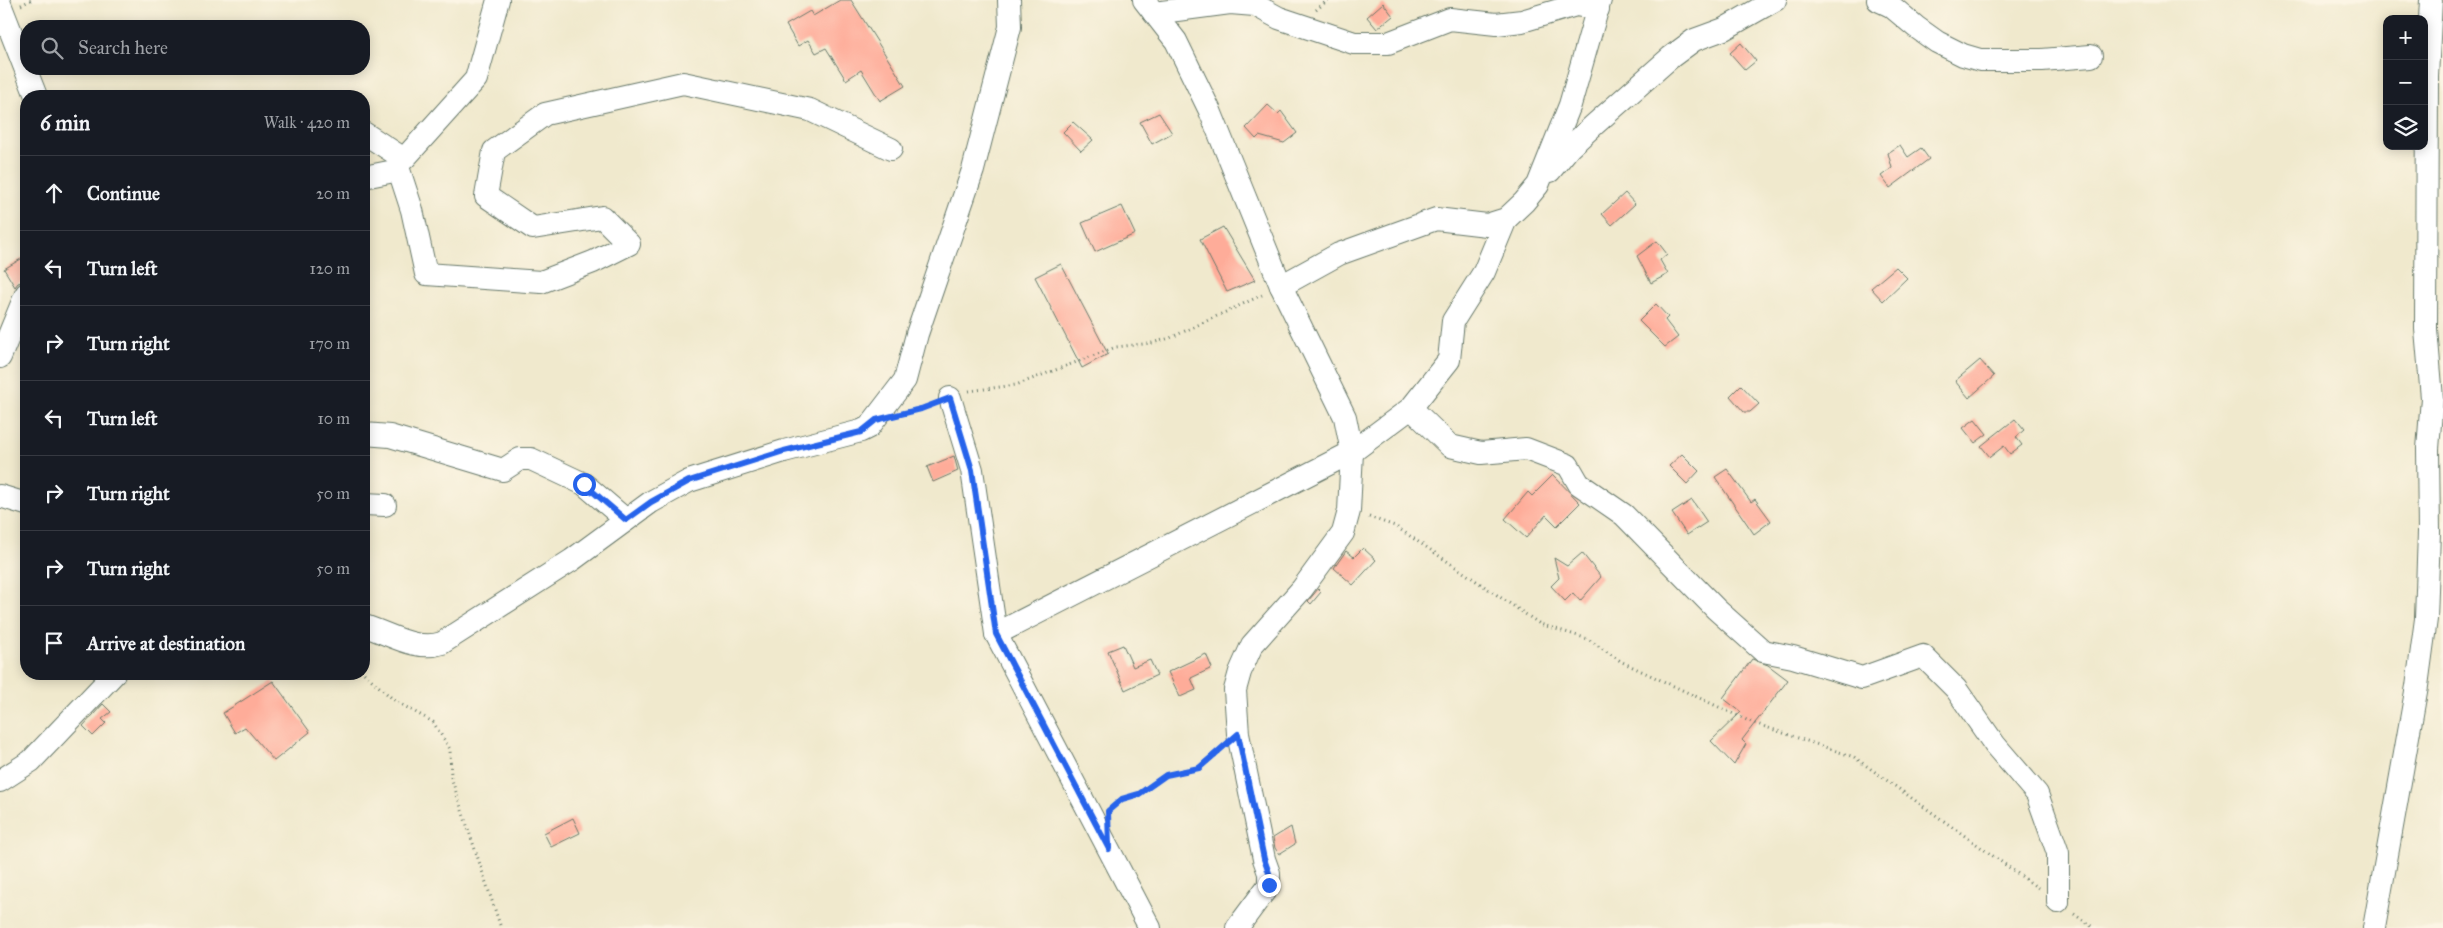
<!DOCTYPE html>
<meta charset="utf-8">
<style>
:root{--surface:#171b24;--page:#242831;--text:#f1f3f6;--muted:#9ea1a6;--line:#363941}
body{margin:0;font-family:"IM FELL Great Primer",serif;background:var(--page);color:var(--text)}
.controls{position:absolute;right:15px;top:15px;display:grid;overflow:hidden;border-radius:10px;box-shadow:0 2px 12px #0003}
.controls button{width:45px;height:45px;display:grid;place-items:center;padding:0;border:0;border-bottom:1px solid var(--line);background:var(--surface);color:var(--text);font:25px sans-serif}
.stop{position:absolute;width:15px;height:15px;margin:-11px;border:4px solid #2563eb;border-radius:50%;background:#fff}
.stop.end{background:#2563eb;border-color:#fff;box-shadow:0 1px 5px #0008}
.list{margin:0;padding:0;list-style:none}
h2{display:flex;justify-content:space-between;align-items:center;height:65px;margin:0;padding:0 20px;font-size:21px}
h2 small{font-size:16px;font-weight:400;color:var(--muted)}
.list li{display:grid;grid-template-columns:32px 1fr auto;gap:15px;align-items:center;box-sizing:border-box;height:75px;padding:0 20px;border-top:1px solid var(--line)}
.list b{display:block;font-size:19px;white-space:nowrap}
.list em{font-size:16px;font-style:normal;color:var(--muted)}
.icon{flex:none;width:28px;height:28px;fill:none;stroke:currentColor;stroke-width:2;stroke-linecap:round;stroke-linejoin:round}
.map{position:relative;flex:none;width:2443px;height:928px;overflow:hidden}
.search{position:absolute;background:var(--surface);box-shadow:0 2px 12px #0003;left:20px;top:20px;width:350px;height:55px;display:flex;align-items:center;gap:12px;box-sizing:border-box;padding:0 18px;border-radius:20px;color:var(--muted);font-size:19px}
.panel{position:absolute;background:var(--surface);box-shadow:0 2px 12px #0003;left:20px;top:90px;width:350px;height:590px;border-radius:20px}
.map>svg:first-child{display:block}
.building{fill:#feac99}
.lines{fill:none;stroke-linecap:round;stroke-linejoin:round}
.minor-casing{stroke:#68796a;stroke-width:24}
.path{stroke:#68796a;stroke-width:3;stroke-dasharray:1 4;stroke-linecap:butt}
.minor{stroke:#fff;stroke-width:22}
.route{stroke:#2563eb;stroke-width:6}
</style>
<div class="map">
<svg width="2443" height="928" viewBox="0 0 2443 928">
<rect width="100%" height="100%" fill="#fcf5e5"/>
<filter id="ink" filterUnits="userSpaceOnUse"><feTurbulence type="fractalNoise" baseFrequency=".02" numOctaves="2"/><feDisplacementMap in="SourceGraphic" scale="10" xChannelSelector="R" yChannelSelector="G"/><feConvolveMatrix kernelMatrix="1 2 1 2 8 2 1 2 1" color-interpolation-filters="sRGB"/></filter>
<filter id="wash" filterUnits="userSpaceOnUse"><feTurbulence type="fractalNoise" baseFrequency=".0096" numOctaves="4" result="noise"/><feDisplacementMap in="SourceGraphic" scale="20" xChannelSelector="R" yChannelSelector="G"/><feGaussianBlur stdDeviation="1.12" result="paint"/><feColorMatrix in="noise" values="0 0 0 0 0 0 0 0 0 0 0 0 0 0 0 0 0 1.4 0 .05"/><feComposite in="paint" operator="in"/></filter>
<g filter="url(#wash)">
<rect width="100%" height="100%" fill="#f0e9cd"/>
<g id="blocks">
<g class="building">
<path d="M840 0H851L905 86 880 101 861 70 846 80 826 48 816 53 808 40 798 46 786 25 810 11 813 16Z"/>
<path d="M1383 3 1393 16 1377 29 1367 17Z"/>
<path d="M1741 43 1756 61 1745 70 1730 53Z"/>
<path d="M1268 105 1278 114 1281 111 1297 133 1284 143 1259 136 1256 139 1246 128Z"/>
<path d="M1159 113 1172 133 1152 144 1140 122Z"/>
<path d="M1073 122 1093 140 1081 151 1063 132Z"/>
<path d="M1900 145 1908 157 1921 148 1929 159 1890 188 1881 176 1892 168 1888 153Z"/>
<path d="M1625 193 1635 204 1612 225 1602 214Z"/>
<path d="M1122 206 1135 234 1095 252 1082 223Z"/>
<path d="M1223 227 1255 280 1227 292 1200 239Z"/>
<path d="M1657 241 1667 254 1660 260 1668 274 1651 283 1637 256Z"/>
<path d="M26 256V281L18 283 15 287 4 269Z"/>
<path d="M1061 264 1108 354 1082 368 1035 277Z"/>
<path d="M1896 267 1907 278 1883 301 1871 288Z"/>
<path d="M1656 304 1668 317 1665 320 1678 337 1665 347 1639 321Z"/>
<path d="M1980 360 1994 376 1969 398 1955 381Z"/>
<path d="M1741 385 1759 404 1750 412H1744L1730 396Z"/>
<path d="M1975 419 1987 434 1975 443 1963 428Z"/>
<path d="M2015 419 2024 430 2016 437 2022 445 2010 454 2004 446 1990 457 1981 446Z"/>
<path d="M1682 454 1699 471 1687 484 1669 466Z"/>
<path d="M954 456 958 471 933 482 927 467Z"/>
<path d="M1727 469 1751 502 1755 499 1771 521 1754 534 1715 477Z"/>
<path d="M1553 475 1580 503 1557 526 1546 515 1526 538 1505 519 1528 492 1532 496Z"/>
<path d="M1692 500 1707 522 1687 535 1672 513Z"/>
<path d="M1363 548 1376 560 1353 585 1334 568 1346 551 1354 557Z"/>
<path d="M1582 553 1601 577 1580 601 1573 593 1565 601 1551 586 1559 578 1554 558 1567 566Z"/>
<path d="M1318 589 1321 592 1311 604 1308 601Z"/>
<path d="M1123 645 1133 667 1150 660 1157 675 1125 690 1108 651Z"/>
<path d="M1206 654 1212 668 1191 678 1196 690 1180 697 1168 672Z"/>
<path d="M1752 659 1768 665 1788 680 1742 740 1746 744 1734 765 1711 741 1741 712 1723 698Z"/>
<path d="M273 681 310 732 274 761 245 727 235 733 223 713Z"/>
<path d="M103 704 111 712 102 719 106 723 93 736 83 726Z"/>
<path d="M573 818 580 833 551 847 544 833Z"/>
<path d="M1291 827 1295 844 1279 854 1275 848 1273 838Z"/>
</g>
</g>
</g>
<g filter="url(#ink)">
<use href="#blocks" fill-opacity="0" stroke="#68796a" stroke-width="1"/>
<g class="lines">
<g class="minor-casing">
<g id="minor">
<path d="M1144 0 1176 41 1210 111 1281 286 1345 417 1352 452 1349 511 1343 533 1302 589 1252 645 1240 672 1235 690 1238 734 1264 859 1269 873V885L1237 928"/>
<path d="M1878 0 1891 6 1916 27 1937 42 1963 55 1980 60H2042L2091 56"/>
<path d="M0 4 36 96"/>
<path d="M1154 13 1230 3 1255 5 1279 18 1354 43H1388L1450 19 1496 24 1522 21 1576 5 1598 9"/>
<path d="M364 133 404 159 476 79 498 0"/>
<path d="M1550 171 1569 148 1594 125 1671 57 1694 40 1724 29 1775 0"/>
<path d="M364 177 399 170 412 210 426 274 541 282 593 262 629 244 602 217 533 228 486 196 494 151 545 114 683 83 810 110 891 149"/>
<path d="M1281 286 1339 254 1436 219 1487 225 1506 219 1524 202 1538 185 1570 105 1600 0"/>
<path d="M0 357 26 294"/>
<path d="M950 398 972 470 996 634"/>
<path d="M1411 408 1450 446 1481 453 1526 449 1568 465 1579 484 1624 515 1716 609 1763 651 1793 657 1862 678 1923 656 1956 689 1995 745 2037 794 2058 853V902"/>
<path d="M364 434 390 436 503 470 520 459H531L584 484 626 520"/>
<path d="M0 496 26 504"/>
<path d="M364 504 385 505"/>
<path d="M364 626C389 633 416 652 442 643L572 560 651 502 689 481 784 451 861 431 869 427 905 380 917 334 973 170 1010 27 1009 0"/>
<path d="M0 781 31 761 114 674"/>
<path d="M1150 928 996 634 1352 452 1411 408 1449 360 1453 321 1484 272 1506 219"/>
<path d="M2374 928 2417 686 2426 619 2429 532 2428 449 2432 398 2426 329 2427 76 2431 0"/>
</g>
</g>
<g class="path">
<path d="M21 5 31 0"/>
<path d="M1316 10 1328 0"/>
<path d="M47 73H74L83 69"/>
<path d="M969 391 1016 385 1116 347 1152 343 1170 338 1262 295"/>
<path d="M905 413 931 405"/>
<path d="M1369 517 1395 526 1540 624 1588 639 1622 662 1751 722 1854 757 2038 888"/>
<path d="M364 673 395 701 433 722 450 749 451 777 501 928"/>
<path d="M1110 809 1122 799 1139 794 1166 775 1199 768 1222 750"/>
<path d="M2074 914 2094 928"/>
</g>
<use href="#minor" class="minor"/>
</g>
</g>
<g class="lines" filter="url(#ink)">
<path class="route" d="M584 484 626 520 651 502 689 481 784 451 861 432 876 420 921 409 950 398 972 470 996 634 1109 849 1108 811 1122 799 1139 794 1166 775 1199 768 1238 734 1264 859 1269 873V885"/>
</g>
</svg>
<div class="controls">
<button>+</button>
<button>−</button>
<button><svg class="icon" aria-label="layers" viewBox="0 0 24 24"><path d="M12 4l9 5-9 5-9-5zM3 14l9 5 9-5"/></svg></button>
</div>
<div class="stop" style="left:584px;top:484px"></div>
<div class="stop end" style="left:1269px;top:885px"></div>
<div class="search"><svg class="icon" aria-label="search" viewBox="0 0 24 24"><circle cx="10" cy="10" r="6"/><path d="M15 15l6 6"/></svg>Search here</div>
<section class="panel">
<h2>6 min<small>Walk · 420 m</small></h2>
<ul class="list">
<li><svg class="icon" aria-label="ahead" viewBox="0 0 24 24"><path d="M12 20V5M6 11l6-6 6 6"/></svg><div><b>Continue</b></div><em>20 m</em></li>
<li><svg class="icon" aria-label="left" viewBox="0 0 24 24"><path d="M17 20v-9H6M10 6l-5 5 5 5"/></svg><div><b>Turn left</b></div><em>120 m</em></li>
<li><svg class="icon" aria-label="right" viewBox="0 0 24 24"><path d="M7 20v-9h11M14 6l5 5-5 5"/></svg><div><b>Turn right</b></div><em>170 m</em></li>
<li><svg class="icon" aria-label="left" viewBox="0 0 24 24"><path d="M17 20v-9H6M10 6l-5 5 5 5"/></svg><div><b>Turn left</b></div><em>10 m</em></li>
<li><svg class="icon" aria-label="right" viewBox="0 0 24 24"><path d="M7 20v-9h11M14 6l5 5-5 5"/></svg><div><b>Turn right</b></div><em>50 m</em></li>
<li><svg class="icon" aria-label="right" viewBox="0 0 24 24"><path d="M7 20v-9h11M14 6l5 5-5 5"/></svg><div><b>Turn right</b></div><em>50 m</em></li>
<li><svg class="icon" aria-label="arrive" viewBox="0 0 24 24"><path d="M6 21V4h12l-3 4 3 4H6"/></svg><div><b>Arrive at destination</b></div></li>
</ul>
</section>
</div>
